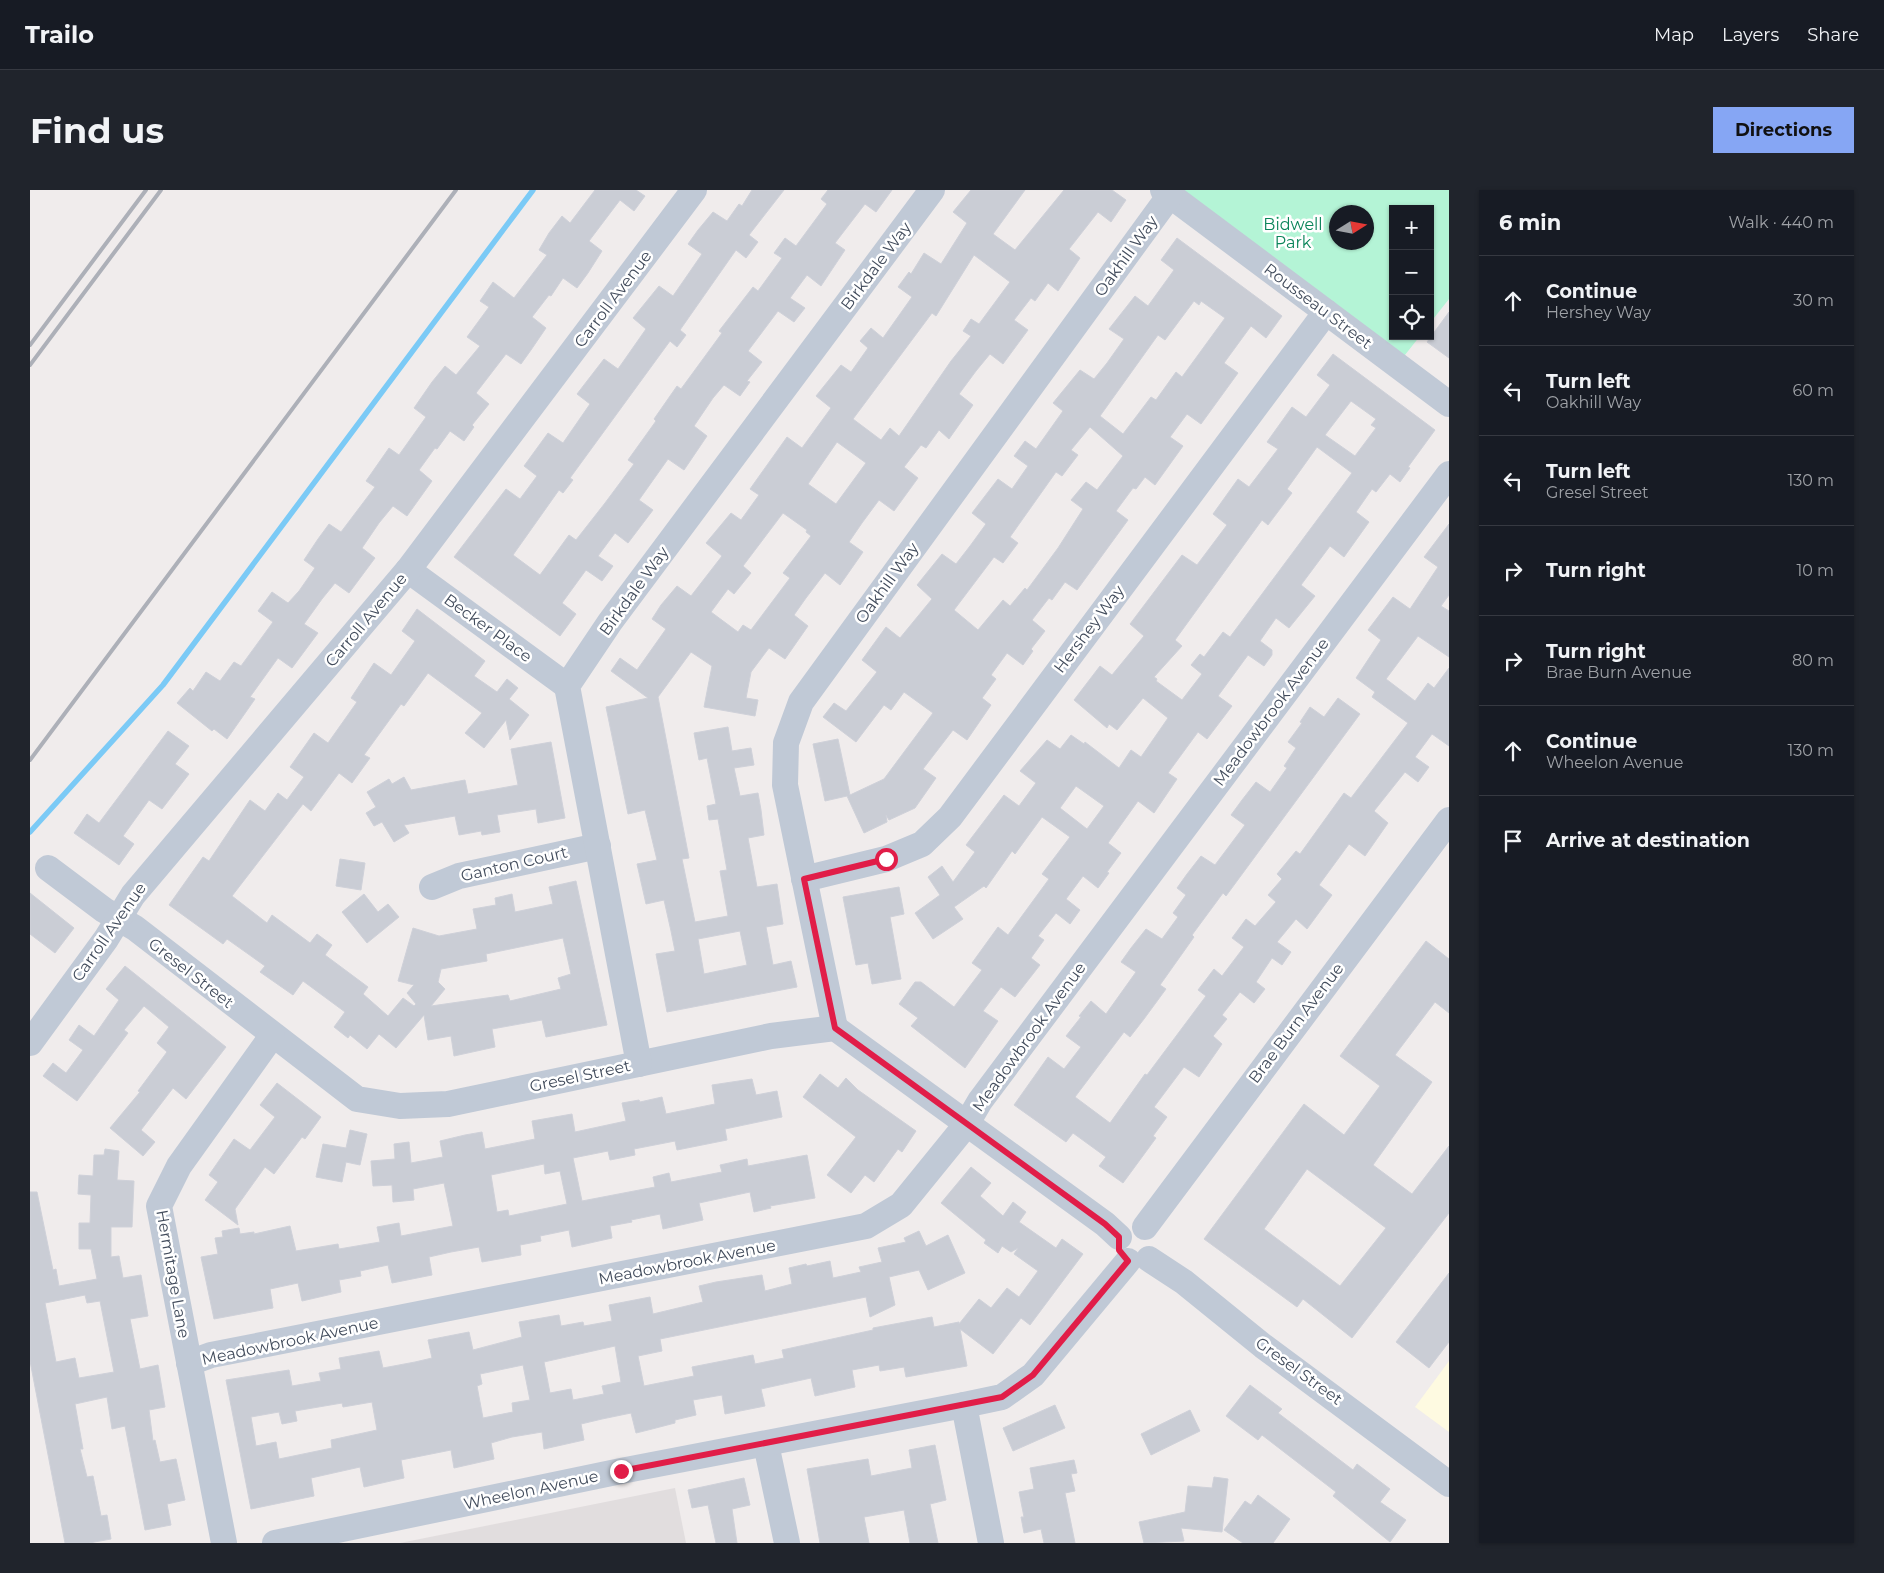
<!DOCTYPE html>
<meta charset="utf-8">
<style>
:root{--surface:#171b24;--page:#20242c;--text:#f1f3f6;--muted:#9ea1a6;--line:#363941;--accent:#86a6f4}
body{margin:0;font-family:Montserrat,sans-serif;background:var(--page);color:var(--text)}
.controls{position:absolute;right:15px;top:15px;display:grid;overflow:hidden;border-radius:0px;box-shadow:0 1px 4px #0004}
.controls button{width:45px;height:45px;display:grid;place-items:center;padding:0;border:0;border-bottom:1px solid var(--line);background:var(--surface);color:var(--text);font:25px sans-serif}
.compass{position:absolute;left:1299px;top:15px;width:45px;height:45px;border-radius:50%;background:var(--surface);box-shadow:0 1px 4px #0004;rotate:79deg}
.stop{position:absolute;width:15px;height:15px;margin:-11px;border:4px solid #e11d48;border-radius:50%;background:#fff}
.stop.end{background:#e11d48;border-color:#fff;box-shadow:0 1px 5px #0008}
.list{margin:0;padding:0;list-style:none}
h2{display:flex;justify-content:space-between;align-items:center;height:65px;margin:0;padding:0 20px;font-size:21px}
h2 small{font-size:16px;font-weight:400;color:var(--muted)}
.list li{display:grid;grid-template-columns:32px 1fr auto;gap:15px;align-items:center;box-sizing:border-box;height:90px;padding:0 20px;border-top:1px solid var(--line)}
.list b{display:block;font-size:19px;white-space:nowrap}
.list p{margin:0;font-size:16px;white-space:nowrap;color:var(--muted)}
.list em{font-size:16px;font-style:normal;color:var(--muted)}
.icon{flex:none;width:28px;height:28px;fill:none;stroke:currentColor;stroke-width:2;stroke-linecap:round;stroke-linejoin:round}
.map{position:relative;flex:none;width:1419px;height:1353px;overflow:hidden;border-radius:0px}
header{display:flex;align-items:center;gap:30px;box-sizing:border-box;height:70px;padding:0 25px;background:var(--surface);border-bottom:1px solid var(--line)}
header strong{font-size:24px}
nav{display:flex;gap:28px;margin-inline-start:auto;font-size:18px}
.intro{display:flex;align-items:center;justify-content:space-between;box-sizing:border-box;height:120px;padding:0 30px}
h1{margin:0;font-size:35px}
.button{padding:12px 22px;border-radius:0px;background:var(--accent);color:#111;font-size:18px;font-weight:700}
main{display:flex;gap:30px;padding:0 30px}
aside{flex:1;background:var(--surface);border-radius:0px;box-shadow:0 1px 4px #0004}
.map>svg:first-child{display:block}
.commercial{fill:#fefae1}
.education{fill:#e1ddde}
.green{fill:#b4f4d6;fill-rule:evenodd}
.lines{fill:none;stroke-linecap:round;stroke-linejoin:round}
.stream{stroke:#7bcaf6;stroke-width:5.5}
.building{fill:#cacdd5;stroke:#cfd1d9;fill-rule:evenodd}
.minor{stroke:#c0c9d6;stroke-width:26}
.rail{stroke:#adb0b8;stroke-width:4}
.route{stroke:#e11d48;stroke-width:6}
.labels{text-anchor:middle;dominant-baseline:central;stroke-width:5;stroke-linejoin:round;paint-order:stroke}
.park-label{font-size:16px;fill:#0b855a;stroke:#fff}
.street-label{font-size:16px;fill:#424c5c;stroke:#fff}
</style>
<header>
<strong>Trailo</strong>
<nav><a>Map</a><a>Layers</a><a>Share</a></nav>
</header>
<div class="intro"><h1>Find us</h1><a class="button">Directions</a></div>
<main>
<div class="map">
<svg width="1419" height="1353" viewBox="0 0 1419 1353">
<rect width="100%" height="100%" fill="#f0ecec"/>
<path class="commercial" d="M1419 1171V1242L1385 1217Z"/>
<path class="education" d="M645 1298 656 1353H370Z"/>
<path class="green" d="M1133 0H1419V109L1400 133V19H1363V146H1390L1367 175ZM1306 22H1336V52H1306Z"/>
<g class="lines">
<path class="stream" d="M0 642 133 495 503 0"/>
</g>
<g class="building">
<path d="M565 0H606L615 6 604 21 590 10 559 51 572 61 558 83 547 98 533 88 521 106 519 105 502 127 516 138 501 160 491 174 476 164 446 203 459 214 442 235 444 237 434 251 420 241 407 259 405 258 389 280 402 291 377 326 363 316 349 333 332 358 345 368 319 403 305 393 292 409 274 434 288 443 262 478 248 468 220 507 225 509 197 549 184 539 182 541 147 513 160 498 163 501 176 482 190 491 204 472 211 476 243 432 228 421 242 402 258 413 269 401 285 378 274 370 288 349 299 334 311 342 345 297 336 291 359 258 369 265 396 227 384 218 402 192 415 176 426 185 450 156 437 147 459 117 450 111 463 92 484 108 517 65 509 60 519 43 532 26 540 33Z"/>
<path d="M722 0H754L719 45 728 52 716 68 706 60 650 140 656 145 647 157 640 151 540 288 543 290 533 303 529 300 483 365 510 385 539 345 546 350 575 313 604 274 598 270 626 231 624 229 647 196 651 199 692 143 689 141 723 97 728 101 752 68 744 63 755 48 766 56 797 14 791 9 798 0H862L846 22 835 14 805 53 815 60 791 96 777 85 760 108 775 118 764 132 748 121 718 161 732 172 717 191 720 192 710 206 694 195 683 208 664 236 677 246 654 280 638 269 609 310 623 320 598 353 585 343 568 366 583 376 572 391 556 380 532 413 546 424 530 446 424 367 476 299 490 309 507 286 494 276 518 243 533 253 560 214 547 204 574 169 588 179 616 139 603 128 629 96 643 106 672 64 658 54 668 40 683 22 697 31 709 14 712 16Z"/>
<path d="M941 0H995L963 44 985 60 1034 0H1082L1096 10 1081 32 1068 22 1039 59 1050 68 1028 101 1018 93 1005 111 1001 108 984 130 998 140 973 174 960 164 946 181 929 204 943 215 919 249 909 240 896 258 891 255 874 277 888 288 864 321 849 310 832 333 819 352 833 362 810 395 795 383 776 408 764 425 778 436 755 469 739 458 721 482 716 508 728 510 725 526 674 517 682 476 661 462 628 507 659 668 652 669 665 732 698 726 690 681 697 680 688 629 679 630 677 616 686 614 677 568 669 570 664 543 698 537 702 561 721 558 724 575 704 578 710 606 728 603 731 620 734 645 718 648 727 697 747 694 753 734 736 737 743 775 761 771 767 797 637 822 626 764 645 761 641 741 634 710 616 714 607 674 627 670 615 620 598 624 576 517 618 508 581 481 590 468 607 480 636 439 622 429 631 415 647 396 661 406 692 366 676 353 701 323 711 330 729 305 720 299 757 247 772 258 801 218 786 206 811 175 821 182 838 158 830 151 841 138 853 148 882 107 868 97 879 82 881 84 894 63 911 74 937 33 923 22ZM944 65 980 92 949 134 941 129 933 141 941 146 921 171 869 246 860 238 851 250 823 229 902 123 906 126ZM807 252 836 273 806 314 778 294ZM753 323 777 340 776 342 781 346 753 383 760 388 721 440 713 435 708 442 681 422 698 399 704 404 721 383 713 376ZM710 741 717 775 674 784 668 749Z"/>
<path d="M1147 48 1252 126 1236 148 1221 136 1194 173 1208 183 1171 234 1157 224 1140 247 1153 256 1125 295 1115 287 1106 299 1103 298 1086 321 1098 330 1047 400 1035 392 1022 410 1019 408 1002 430 1015 441 1001 459 1003 461 993 475 977 463 961 485 966 489 952 508 961 515 937 550 923 540 893 579 906 588 885 618 859 630 856 625 857 632 834 643 817 606 795 611 783 554 808 549 820 605 854 589 903 523 874 502 861 520 854 515 826 552 793 527 804 513 816 521 847 482 832 470 856 437 870 448 902 409 887 395 912 364 926 374 940 356 956 334 942 323 968 289 982 299 998 276 984 266 995 251 1006 259 1033 221 1023 213 1050 180 1064 189 1077 173 1094 149 1079 139 1105 106 1118 116 1144 80 1131 70ZM1164 111 1169 115 1171 111 1195 128 1152 187 1146 182 1126 210 1121 207 1093 244 1070 226 1128 145 1135 150ZM1060 237 1093 266 1067 300 1056 292 1041 310 1053 319 1028 358 997 400 995 398 980 416 973 410 948 440 924 420 964 367 973 373 988 353 980 347 1026 282 1032 286 1048 265 1041 260Z"/>
<path d="M1419 122V168L1397 152Z"/>
<path d="M1303 164 1405 240 1378 277 1380 278 1370 292 1360 284 1346 302 1342 299 1326 322 1339 332 1314 367 1300 356 1271 395 1285 406 1259 438 1246 428 1230 451 1242 460V465L1234 476 1218 465 1188 506 1202 516 1177 549 1168 542 1138 583 1147 589 1124 623 1108 611 1078 653 1091 663 1077 682 1079 683 1068 698 1053 686 1036 709 1050 720 1040 734 1026 723 1008 746 1014 750 1001 768 1010 775 985 807 971 797 953 821 968 831 935 878 881 836 888 828 869 814 885 792H891L924 817 952 780 942 773 968 737 978 745 1019 689 1012 684 1040 647 1012 627 985 664 982 661 956 698 954 696 924 717 933 729 903 749 885 723 910 705 898 687 912 676 923 692 945 662 936 655 974 605 989 616 1006 593 990 581 1017 550 1030 559 1041 545 1054 554 1055 552 1089 578 1101 560 1111 567 1138 528 1113 508 1087 540 1079 534 1077 538 1044 510 1070 476 1082 485 1114 446 1100 434 1152 365 1167 375 1197 335 1183 324 1208 289 1219 297 1248 259 1237 252 1262 217 1276 227 1300 195 1287 185ZM1321 211 1346 229 1341 235 1346 238 1325 266 1295 245ZM1287 257 1322 283 1200 447 1193 442 1174 467 1170 464 1161 475 1172 484 1152 510 1126 491 1127 489 1124 487 1152 456 1145 450 1232 330 1238 335 1262 303 1257 299ZM1046 596 1074 616 1057 639 1030 618Z"/>
<path d="M1419 334V405L1411 416 1419 421V467L1388 446 1356 489 1385 511 1398 493 1404 498 1419 478V556L1402 544 1385 567 1399 577 1388 592 1375 582 1344 621 1358 633 1335 666 1319 654 1289 695 1302 705 1277 739 1266 729 1247 752 1261 762 1252 775 1242 768 1226 792 1235 799 1224 813 1210 802 1192 825 1197 829 1183 846 1192 854 1169 887 1154 877 1124 917 1137 927 1123 946 1126 948 1093 993 1069 976 1076 967 1043 943 1036 952 984 915 1018 867 1034 879 1051 857 1036 846 1051 827 1049 826 1061 811 1076 824 1106 782 1091 772 1101 758 1116 739 1132 749 1148 727 1143 723 1156 705 1147 698 1157 684 1171 666 1185 675 1215 635 1201 625 1212 610 1226 592 1240 602 1257 578 1254 576 1266 558 1258 552 1272 533 1270 532 1280 517 1294 527 1308 508 1330 524 1196 706 1193 703 1162 745 1164 747 1130 795 1136 799 1114 829 1100 847 1094 842 1045 907 1080 933 1115 884 1117 885 1176 806 1168 800 1184 779 1192 786 1214 757 1202 748 1216 729 1225 736 1246 712 1238 705 1252 689 1247 684 1266 661 1270 664 1314 603 1321 608 1378 533 1342 507 1345 502 1326 488 1351 450 1338 440 1363 407 1380 419 1408 377 1394 367Z"/>
<path d="M387 419 455 471 444 486 467 502 477 489 488 498 479 509 499 525 480 550 476 530 454 558 435 543 452 523 398 483 374 516 371 514 334 565 340 568 322 593 309 583 281 621 273 614 202 706 237 733 242 725 280 753 287 744 302 755 295 765 338 797 333 804 358 826 373 808 384 816 386 814 377 803 384 795 368 791 383 738 409 746 447 739 443 719 466 715 465 708 482 704 485 722 523 714 519 697 546 691 577 835 516 847 512 830 462 839 465 857 424 866 421 846 398 850 394 825 366 858 349 844 337 859 320 845 318 848 304 837 315 822 273 791 263 805 230 782 235 776 197 749 193 754 139 715 173 667 179 671 220 610 235 621 248 603 257 610 274 587 260 577 284 543 298 553 327 512 321 508 344 473 361 485 385 451 372 441ZM533 748 541 784 528 788 531 799 480 811 478 805 401 816 415 799 408 792 411 779 457 771 456 764Z"/>
<path d="M138 541 159 556 145 574 159 584 132 619 119 610 93 646 104 654 89 675 44 643 57 624 69 633Z"/>
<path d="M521 552 535 628 508 633 506 619 467 625 470 642 452 645 451 641 429 645 425 626 374 635 379 643 364 652 352 632 344 636 336 623 346 617 337 602 359 589 362 594 374 587 381 600 435 590 438 604 488 595 481 559Z"/>
<path d="M310 669 335 673 331 700 306 696Z"/>
<path d="M869 697 874 724 860 727 871 789 842 794 838 773 826 775 813 707Z"/>
<path d="M0 703 44 738 25 763 0 744Z"/>
<path d="M334 704 348 722 358 714 369 727 337 753 312 722Z"/>
<path d="M1396 751 1419 769V823L1405 812 1365 865 1402 892 1343 975 1382 1004 1419 956V1023L1322 1148 1273 1109 1267 1117 1174 1049 1274 914 1314 945 1350 896 1310 866ZM1277 979 1356 1038 1310 1096 1234 1039Z"/>
<path d="M95 776 196 857 156 909 143 898 111 940 125 952 113 966 80 938 110 902 108 901 137 862 127 853 139 837 114 816 94 840 98 843 47 911 13 886 23 873 36 883 53 860 39 850 49 835 64 846 89 810 76 799Z"/>
<path d="M790 884 808 898 816 888 828 900 886 941 872 962 868 959 844 992 835 985 821 1003 797 985 826 947 773 907Z"/>
<path d="M722 889 726 905 747 901 752 927 695 939 697 950 647 960 645 951 604 959 605 965 580 970 578 961 543 968 552 1011 625 997 623 987 639 983 641 992 692 982 690 975 717 969 718 976 777 965 785 1008 740 1016 741 1018 724 1022 720 1002 669 1013 673 1030 633 1039 630 1024 601 1030 602 1032 580 1036 582 1048 542 1057 539 1040 510 1046 511 1051 490 1055 491 1065 452 1072 449 1057 421 1062 399 1067 402 1085 362 1093 358 1075 330 1081 331 1086 309 1090 311 1102 272 1111 268 1093 240 1099 243 1118 184 1129 171 1067 188 1064 185 1048 193 1047 192 1041 209 1038 210 1044 224 1042V1044L260 1036 266 1061 308 1054 309 1059 350 1052 347 1037 369 1033 371 1046 423 1036 414 993 383 999 384 1010 363 1012 362 995 343 996 341 971 365 969 364 954 379 952 381 973 413 967 410 951 435 945 452 942 455 959 505 949 502 931 542 924 545 942 596 931 592 913 609 910 610 912 632 907 636 924 685 914 682 895ZM514 974 515 984 530 981 537 1014 479 1026 478 1020 467 1022 461 985Z"/>
<path d="M247 893 291 927 275 949 272 947 244 984 235 977 205 1019 208 1035 175 1010 188 992 179 985 204 949 220 960 245 927 230 915Z"/>
<path d="M320 940 337 944 330 975 316 972 312 992 286 987 293 954 316 958Z"/>
<path d="M75 959 89 961 87 990 104 991 102 1037H81V1067L89 1066 93 1088 111 1085 118 1126 100 1129 110 1179 128 1175 135 1217 119 1220 123 1251 125 1250 130 1272 146 1269 155 1310 137 1314 141 1335 115 1340 95 1236 82 1239 77 1207 45 1214 53 1259H50L57 1287 63 1286 71 1326 77 1325 81 1349 59 1353H35L0 1171V1002H7L23 1080 26 1079 29 1096 67 1089 61 1059H49V1033H60L61 1005 48 1004 49 985 63 986 64 965H74ZM55 1105 57 1113 70 1111 84 1182 49 1188 45 1168 26 1172 15 1113Z"/>
<path d="M941 977 961 993 950 1006 973 1026 983 1012 996 1022 989 1032 1026 1058 1032 1049 1053 1064 1000 1135 991 1128 963 1164 930 1139 937 1176 876 1187 874 1177 850 1181 849 1175 822 1180 825 1197 785 1206 781 1188 731 1199 735 1216 695 1224 692 1205 663 1210 666 1225 645 1230V1233L622 1239 606 1243 601 1223 572 1229 551 1234 554 1250 514 1259 512 1242 482 1247 461 1253 464 1269 424 1278 421 1260 371 1270 374 1288 334 1297 330 1277 281 1288 284 1306 221 1319 196 1190 259 1180 262 1196 291 1191 289 1183 311 1179 309 1168 349 1161 353 1178 385 1172 402 1168 398 1150 439 1142 443 1160 492 1147 489 1132 529 1125 531 1136 553 1132 554 1136 582 1131 579 1115 620 1107 623 1124 673 1112 669 1096 686 1092 732 1085 735 1101 762 1094 759 1078 776 1074 777 1076 800 1071 803 1088 831 1082 829 1077 852 1072 848 1058 876 1052 874 1048 889 1041 896 1056 918 1045 935 1083 898 1100 889 1080 859 1087 865 1115 840 1127 836 1107 630 1149 632 1161 608 1166 614 1196 664 1186 662 1177 723 1165 725 1174 754 1168 752 1160 843 1140V1138L902 1127 904 1137 929 1132V1134L949 1109 961 1118 977 1098 989 1107 1008 1081 984 1064 988 1058 981 1062 972 1056 968 1063 954 1053 956 1050 911 1013ZM585 1156 591 1192 572 1196 574 1204 543 1210 541 1199 520 1203 514 1172ZM493 1175 500 1210 482 1213 483 1222 453 1228 447 1196 452 1194 450 1184ZM342 1212 347 1240 301 1250 302 1258 249 1269 246 1252 226 1256 221 1227 249 1222 252 1234 267 1231 265 1221 312 1213 313 1217Z"/>
<path d="M1419 1083V1152L1399 1178 1366 1152Z"/>
<path d="M1220 1195 1252 1219 1248 1223 1323 1280 1327 1274 1360 1299 1350 1312 1376 1330 1360 1352 1303 1306 1306 1302 1232 1245 1228 1250 1196 1226Z"/>
<path d="M1025 1215 1035 1238 983 1261 973 1238Z"/>
<path d="M1160 1220 1170 1241 1121 1265 1111 1244Z"/>
<path d="M905 1255 916 1310 900 1314 908 1353H880L874 1320 834 1327 839 1353H790L777 1279 838 1269 841 1286 882 1278 879 1260Z"/>
<path d="M1044 1270 1047 1283 1041 1284 1045 1301 1035 1303 1045 1353H1014L1011 1339 994 1343 991 1327H994L989 1302 1004 1299 1000 1278Z"/>
<path d="M1184 1287 1198 1289 1192 1342 1151 1338 1154 1351 1114 1353 1109 1332 1155 1322 1158 1296 1182 1298Z"/>
<path d="M714 1288 720 1315 702 1319 707 1353H686L678 1315 662 1318 658 1300Z"/>
<path d="M1228 1305 1260 1329 1243 1353H1213L1194 1340 1215 1311 1221 1315Z"/>
</g>
<g class="lines">
<g class="minor">
<path d="M1133 0 1419 214"/>
<path d="M378 380 537 496"/>
<path d="M18 678 74 720 105 738 327 909 370 916 418 914 741 846 805 838 1075 1034 1089 1047"/>
<path d="M774 689 856 669 892 654 920 627 1296 122"/>
<path d="M402 697 429 686 568 656"/>
<path d="M805 838 755 595 756 553 771 512 1140 5"/>
<path d="M0 853 76 749 103 705 378 380 664 0"/>
<path d="M609 874 537 496 580 432 902 0"/>
<path d="M1115 1037 1419 630"/>
<path d="M1119 1069 1154 1092 1233 1156 1419 1294"/>
<path d="M159 1173 181 1165 836 1036 871 1015 936 935 950 911 1419 284"/>
<path d="M736 1254 757 1353"/>
<path d="M194 1353 129 1016 149 976 242 846"/>
<path d="M245 1353 591 1281 934 1215"/>
<path d="M961 1353 934 1215 972 1207 1003 1185 1098 1071"/>
</g>
<g class="rail">
<path d="M0 155 116 0"/>
<path d="M0 175 131 0"/>
<path d="M0 570 426 0"/>
</g>
</g>
<g class="lines">
<path class="route" d="M591 1281 972 1207 1003 1185 1098 1071 1089 1060V1047L1075 1034 805 838 774 689 856 669"/>
</g>
<g class="labels">
<g class="park-label">
<text x="1263" y="34">Bidwell<tspan x="1263" dy="18">Park</tspan></text>
</g>
<g class="street-label">
<text transform="translate(1096 66) rotate(-54)">Oakhill Way</text>
<text transform="translate(846 76) rotate(-53)">Birkdale Way</text>
<text transform="translate(583 109) rotate(-53)">Carroll Avenue</text>
<text transform="translate(1288 116) rotate(37)">Rousseau Street</text>
<text transform="translate(857 393) rotate(-54)">Oakhill Way</text>
<text transform="translate(604 401) rotate(-54)">Birkdale Way</text>
<text transform="translate(336 430) rotate(-50)">Carroll Avenue</text>
<text transform="translate(458 438) rotate(36)">Becker Place</text>
<text transform="translate(1059 439) rotate(-53)">Hershey Way</text>
<text transform="translate(1241 522) rotate(-53)">Meadowbrook Avenue</text>
<text transform="translate(484 674) rotate(-13)">Ganton Court</text>
<text transform="translate(79 742) rotate(-55)">Carroll Avenue</text>
<text transform="translate(161 783) rotate(38)">Gresel Street</text>
<text transform="translate(1266 833) rotate(-53)">Brae Burn Avenue</text>
<text transform="translate(999 847) rotate(-54)">Meadowbrook Avenue</text>
<text transform="translate(550 886) rotate(-12)">Gresel Street</text>
<text transform="translate(657 1072) rotate(-11)">Meadowbrook Avenue</text>
<text transform="translate(143 1084) rotate(80)">Hermitage Lane</text>
<text transform="translate(260 1151) rotate(-12)">Meadowbrook Avenue</text>
<text transform="translate(1269 1181) rotate(36)">Gresel Street</text>
<text transform="translate(501 1300) rotate(-12)">Wheelon Avenue</text>
</g>
</g>
</svg>
<div class="controls">
<button>+</button>
<button>−</button>
<button><svg class="icon" aria-label="locate" viewBox="0 0 24 24"><circle cx="12" cy="12" r="6"/><path d="M12 2v4M12 18v4M2 12h4M18 12h4"/></svg></button>
</div>
<svg class="compass" viewBox="-18 -18 36 36"><path d="M0-13l5 13h-10z" fill="#e53935"/><path d="M0 13l5-13h-10z" fill="#9ea1a6"/></svg>
<div class="stop" style="left:856px;top:669px"></div>
<div class="stop end" style="left:591px;top:1281px"></div>
</div>
<aside>
<h2>6 min<small>Walk · 440 m</small></h2>
<ul class="list">
<li><svg class="icon" aria-label="ahead" viewBox="0 0 24 24"><path d="M12 20V5M6 11l6-6 6 6"/></svg><div><b>Continue</b><p>Hershey Way</p></div><em>30 m</em></li>
<li><svg class="icon" aria-label="left" viewBox="0 0 24 24"><path d="M17 20v-9H6M10 6l-5 5 5 5"/></svg><div><b>Turn left</b><p>Oakhill Way</p></div><em>60 m</em></li>
<li><svg class="icon" aria-label="left" viewBox="0 0 24 24"><path d="M17 20v-9H6M10 6l-5 5 5 5"/></svg><div><b>Turn left</b><p>Gresel Street</p></div><em>130 m</em></li>
<li><svg class="icon" aria-label="right" viewBox="0 0 24 24"><path d="M7 20v-9h11M14 6l5 5-5 5"/></svg><div><b>Turn right</b></div><em>10 m</em></li>
<li><svg class="icon" aria-label="right" viewBox="0 0 24 24"><path d="M7 20v-9h11M14 6l5 5-5 5"/></svg><div><b>Turn right</b><p>Brae Burn Avenue</p></div><em>80 m</em></li>
<li><svg class="icon" aria-label="ahead" viewBox="0 0 24 24"><path d="M12 20V5M6 11l6-6 6 6"/></svg><div><b>Continue</b><p>Wheelon Avenue</p></div><em>130 m</em></li>
<li><svg class="icon" aria-label="arrive" viewBox="0 0 24 24"><path d="M6 21V4h12l-3 4 3 4H6"/></svg><div><b>Arrive at destination</b></div></li>
</ul>
</aside>
</main>
